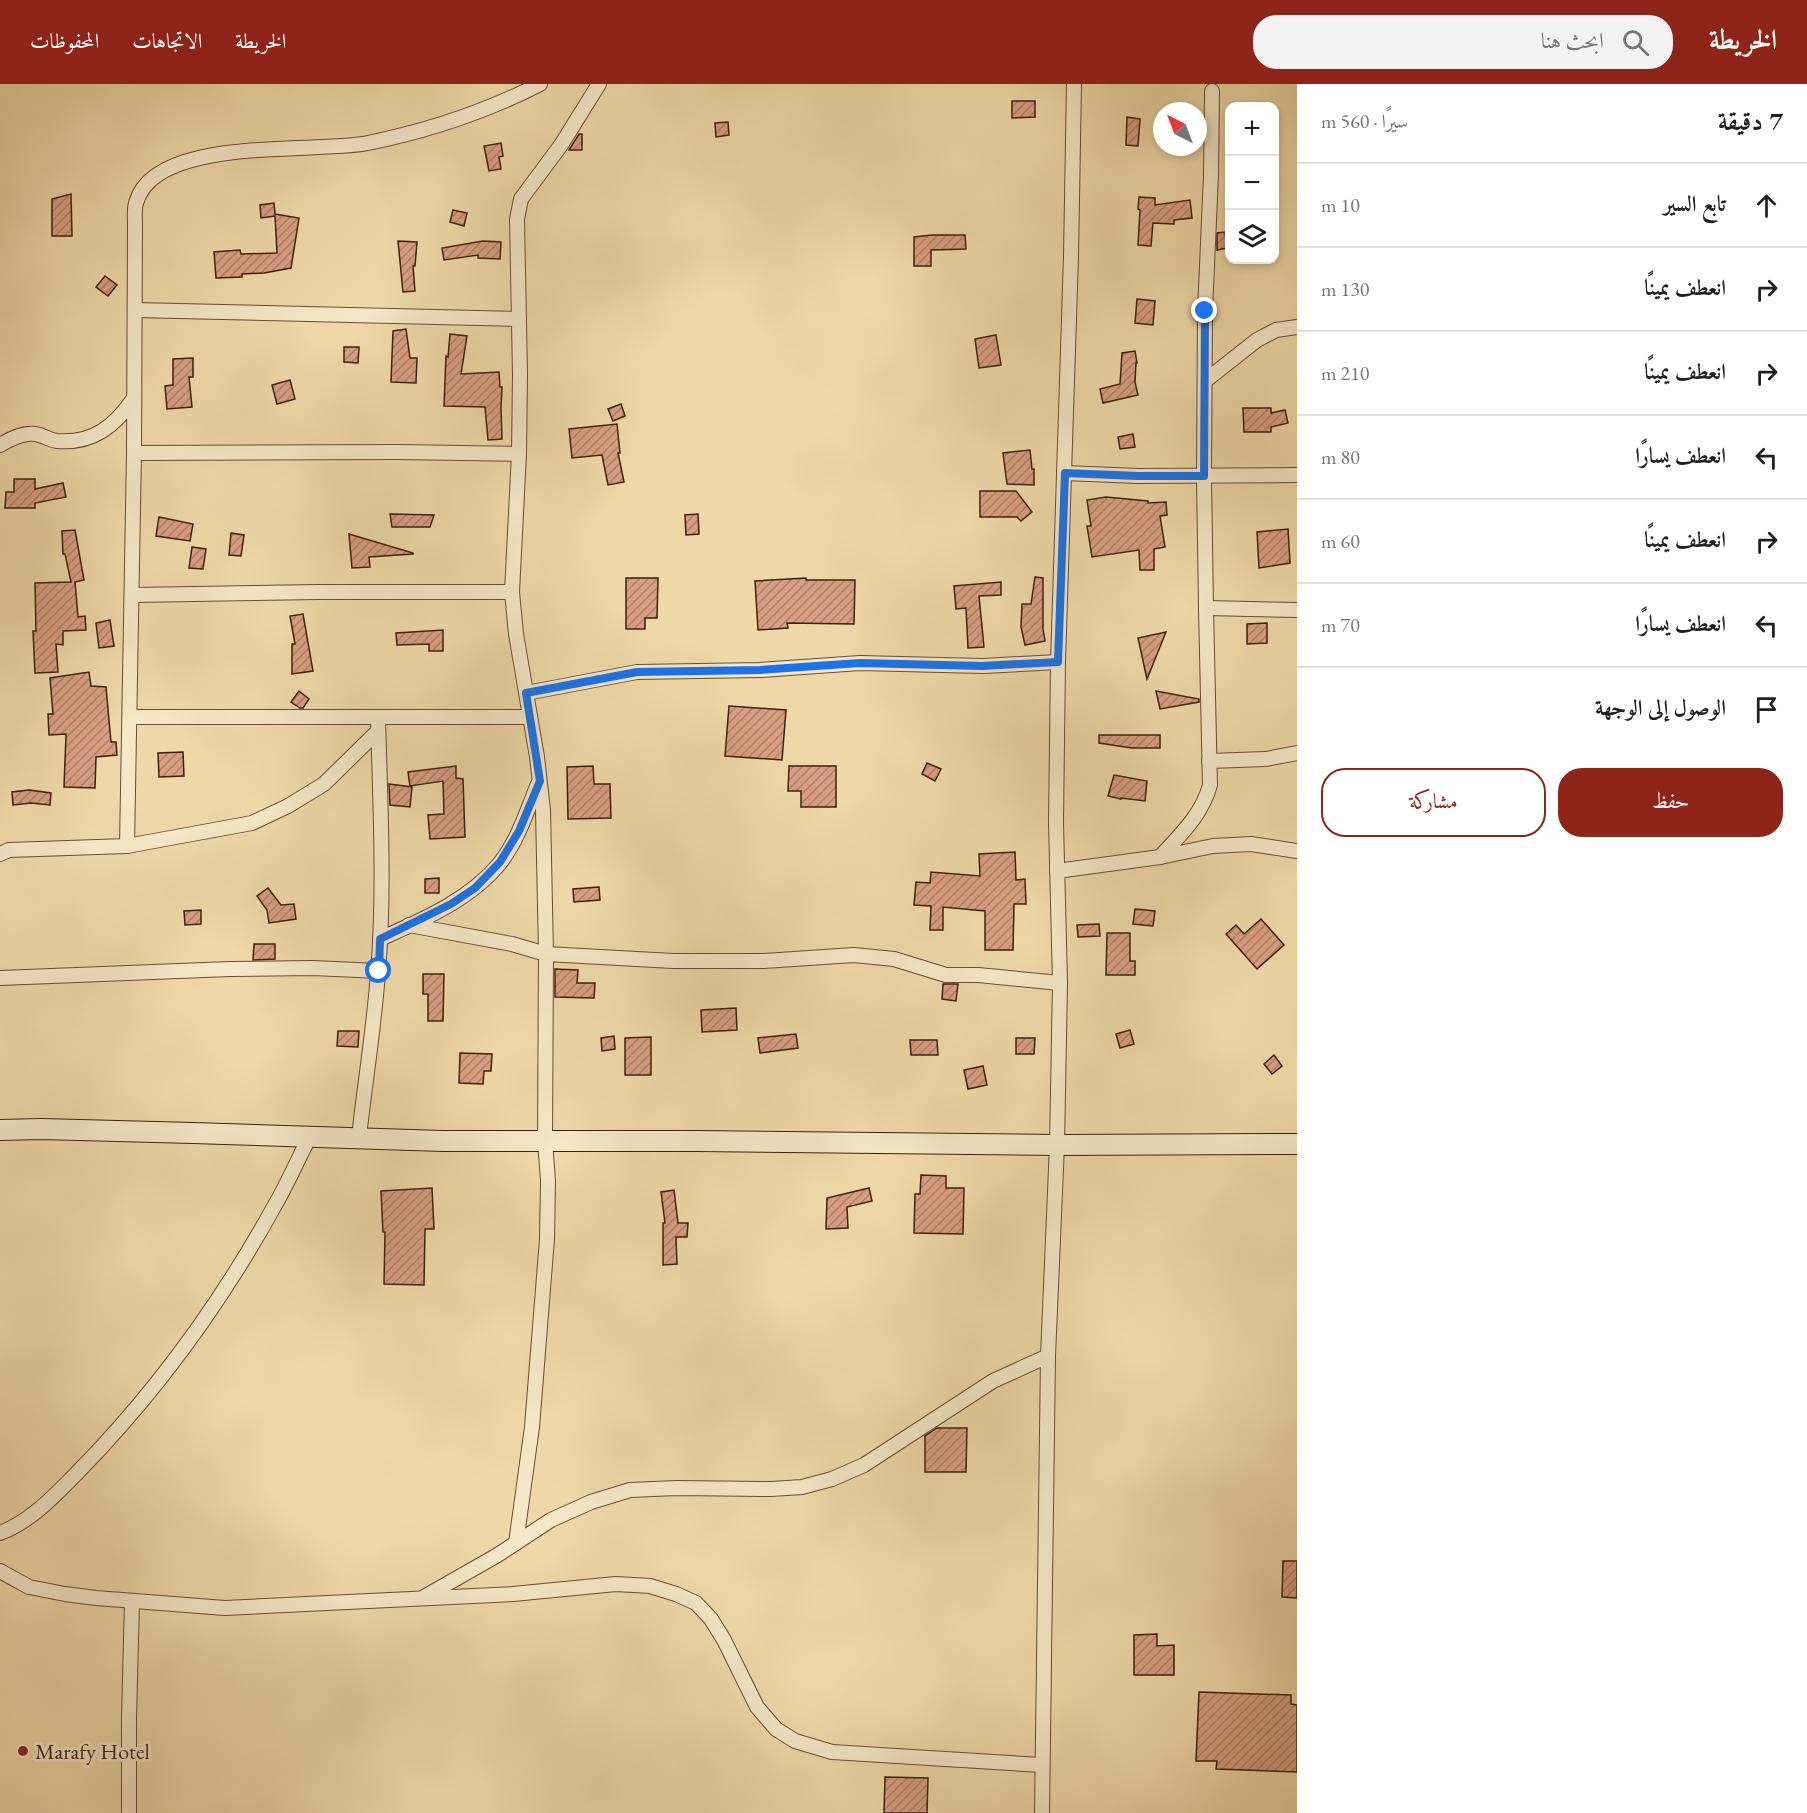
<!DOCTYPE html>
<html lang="ar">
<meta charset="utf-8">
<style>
:root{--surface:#fff;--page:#f2f2f2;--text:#202124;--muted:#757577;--line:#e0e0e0;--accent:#8f2418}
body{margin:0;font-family:"EB Garamond",Amiri,serif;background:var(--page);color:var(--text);direction:rtl}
.controls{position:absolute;right:18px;top:18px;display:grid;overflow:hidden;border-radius:12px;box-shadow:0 3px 9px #0003}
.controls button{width:54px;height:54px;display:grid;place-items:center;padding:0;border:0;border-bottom:2px solid var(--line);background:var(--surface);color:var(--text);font:30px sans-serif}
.compass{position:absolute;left:1153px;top:18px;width:54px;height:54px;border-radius:50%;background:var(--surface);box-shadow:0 3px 9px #0003;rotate:318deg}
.stop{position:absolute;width:18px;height:18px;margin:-14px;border:4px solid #1a73e8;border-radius:50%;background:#fff}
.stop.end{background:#1a73e8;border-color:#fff;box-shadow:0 2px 6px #0008}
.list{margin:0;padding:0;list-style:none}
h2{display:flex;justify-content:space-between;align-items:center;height:78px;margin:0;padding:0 24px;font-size:26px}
h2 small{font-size:20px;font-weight:400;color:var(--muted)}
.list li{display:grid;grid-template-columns:39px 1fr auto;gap:18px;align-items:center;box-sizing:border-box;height:84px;padding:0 24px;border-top:2px solid var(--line)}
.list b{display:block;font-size:22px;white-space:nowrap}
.list em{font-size:20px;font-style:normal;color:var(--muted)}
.actions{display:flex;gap:12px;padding:18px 24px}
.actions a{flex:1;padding:14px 0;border:2px solid var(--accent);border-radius:24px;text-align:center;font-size:21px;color:var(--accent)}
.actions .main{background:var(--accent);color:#fff}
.icon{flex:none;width:33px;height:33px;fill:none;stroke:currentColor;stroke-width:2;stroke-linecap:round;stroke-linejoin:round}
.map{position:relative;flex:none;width:1297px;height:1729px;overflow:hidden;direction:ltr}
header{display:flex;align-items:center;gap:36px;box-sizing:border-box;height:84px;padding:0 30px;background:var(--accent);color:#fff}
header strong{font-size:28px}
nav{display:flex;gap:33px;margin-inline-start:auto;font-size:21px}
.search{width:420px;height:54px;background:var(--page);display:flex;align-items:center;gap:15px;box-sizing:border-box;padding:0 21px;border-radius:24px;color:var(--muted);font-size:22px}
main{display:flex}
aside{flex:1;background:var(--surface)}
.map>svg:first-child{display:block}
.building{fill:url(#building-hatch);stroke:#3c1f10;stroke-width:1.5}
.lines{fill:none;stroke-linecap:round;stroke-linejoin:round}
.street-casing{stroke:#684d36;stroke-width:16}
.secondary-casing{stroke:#3c1f10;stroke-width:22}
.street{stroke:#f4e6c6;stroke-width:14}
.secondary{stroke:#f4e6c6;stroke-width:20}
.route{stroke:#1a73e8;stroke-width:8}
.poi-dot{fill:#8f2418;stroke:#f4e6c6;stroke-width:2}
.labels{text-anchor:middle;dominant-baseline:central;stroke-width:6;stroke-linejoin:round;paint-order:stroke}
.poi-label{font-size:22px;fill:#3c1f10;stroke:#f4e6c6;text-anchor:start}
</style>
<header>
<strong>الخريطة</strong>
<div class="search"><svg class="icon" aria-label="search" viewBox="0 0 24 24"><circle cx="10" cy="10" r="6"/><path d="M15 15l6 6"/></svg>ابحث هنا</div>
<nav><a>الخريطة</a><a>الاتجاهات</a><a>المحفوظات</a></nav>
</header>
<main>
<aside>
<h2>7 دقيقة<small>سيرًا · 560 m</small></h2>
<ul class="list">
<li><svg class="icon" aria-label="ahead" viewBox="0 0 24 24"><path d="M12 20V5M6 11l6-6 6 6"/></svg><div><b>تابع السير</b></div><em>10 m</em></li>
<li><svg class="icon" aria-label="right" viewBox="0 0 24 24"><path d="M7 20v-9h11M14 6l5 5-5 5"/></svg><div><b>انعطف يمينًا</b></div><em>130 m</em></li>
<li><svg class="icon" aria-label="right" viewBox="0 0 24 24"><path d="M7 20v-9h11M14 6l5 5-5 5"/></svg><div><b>انعطف يمينًا</b></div><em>210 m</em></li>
<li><svg class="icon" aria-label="left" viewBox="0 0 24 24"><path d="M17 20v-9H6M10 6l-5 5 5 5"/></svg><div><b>انعطف يسارًا</b></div><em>80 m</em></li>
<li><svg class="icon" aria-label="right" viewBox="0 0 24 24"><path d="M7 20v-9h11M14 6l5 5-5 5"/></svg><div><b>انعطف يمينًا</b></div><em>60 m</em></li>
<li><svg class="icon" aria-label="left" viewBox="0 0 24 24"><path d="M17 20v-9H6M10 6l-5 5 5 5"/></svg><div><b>انعطف يسارًا</b></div><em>70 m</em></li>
<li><svg class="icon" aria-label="arrive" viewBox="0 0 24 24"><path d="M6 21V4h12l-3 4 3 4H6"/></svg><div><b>الوصول إلى الوجهة</b></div></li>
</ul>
<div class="actions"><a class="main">حفظ</a><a>مشاركة</a></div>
</aside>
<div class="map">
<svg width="1297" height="1729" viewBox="0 0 1297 1729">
<defs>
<pattern id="building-hatch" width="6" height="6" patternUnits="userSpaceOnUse" patternTransform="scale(1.5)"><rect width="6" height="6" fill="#d89e81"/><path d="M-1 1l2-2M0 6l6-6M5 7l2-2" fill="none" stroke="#b08068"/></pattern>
</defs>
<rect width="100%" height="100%" fill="#eed8a7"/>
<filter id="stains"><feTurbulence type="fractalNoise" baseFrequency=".00333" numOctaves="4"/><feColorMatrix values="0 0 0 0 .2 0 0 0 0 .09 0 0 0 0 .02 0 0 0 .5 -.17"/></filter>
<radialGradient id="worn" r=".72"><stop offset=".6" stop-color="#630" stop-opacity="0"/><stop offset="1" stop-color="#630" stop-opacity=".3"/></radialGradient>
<g class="building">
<path d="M1012 17H1035V33L1012 34Z"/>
<path d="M1127 33 1140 35 1138 62 1126 61Z"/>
<path d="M728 38 729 51 716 53 715 39Z"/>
<path d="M579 50H582V66H569Z"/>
<path d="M501 59 503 72 499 73 501 85 489 87 484 62Z"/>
<path d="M71 110 72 152H52V115Z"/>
<path d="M1139 113 1155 114V121L1190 116 1192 134 1174 136V140L1153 139 1151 162 1138 161 1140 126 1138 125Z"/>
<path d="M274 119 275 130 299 134 291 184 264 189 242 190V193L216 194 214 168 240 166 241 170 277 169 275 132 261 134 260 121Z"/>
<path d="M453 126 467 129 464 142 450 138Z"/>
<path d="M1225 148 1227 164 1217 166V149Z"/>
<path d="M932 151H965L966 165 931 166V182H914V153Z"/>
<path d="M398 157 417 158 415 182H413L415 207 403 208Z"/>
<path d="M483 157 501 158 500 175 478 174V171L444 176 442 164Z"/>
<path d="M105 192 117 201 108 212 96 203Z"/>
<path d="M1137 215 1155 217 1153 241 1135 239Z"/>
<path d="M406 245 410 274H417L416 299 391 298 393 247Z"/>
<path d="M450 250 467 252 461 290 499 288 500 303H502L501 324 502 355 488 356 485 323 444 322 446 272 448 273Z"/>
<path d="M996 251 1001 281 979 284 975 255Z"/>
<path d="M344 263H359L358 279 344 278Z"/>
<path d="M1135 267 1137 279H1136L1135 298 1138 311 1103 319 1100 305 1120 300 1122 269Z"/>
<path d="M193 274V293H189L192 323 167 325 165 302 173 301V275Z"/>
<path d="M290 296 295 315 277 320 272 301Z"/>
<path d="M621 320 625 332 613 337 608 325Z"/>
<path d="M1243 324H1271V329L1285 326 1288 339 1271 343V348H1244Z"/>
<path d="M617 340 620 369H618L624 398 608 401 602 371 572 374 569 345Z"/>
<path d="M1133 350 1135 363 1120 365 1118 353Z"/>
<path d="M1030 366 1032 385H1034V401L1007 400 1003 369Z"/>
<path d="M14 395H35V405L63 399 66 413 35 419V424H5L6 408H14Z"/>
<path d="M980 407H1016L1032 428 1021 437 1017 433H980Z"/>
<path d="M1106 413 1148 417V419L1166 418 1167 431 1160 432 1165 463 1154 465V486H1140L1139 466 1092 473 1087 442H1091L1087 416Z"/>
<path d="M390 430 434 431 430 443H392Z"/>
<path d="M698 430 699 450 686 451 685 431Z"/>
<path d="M159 433 193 440 190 457 156 452Z"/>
<path d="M1288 445 1290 479 1259 484 1257 448Z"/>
<path d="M75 446 84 496 75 498 78 533 85 532 86 546 63 547V561L56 560 58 588 35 589 33 547H36L35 499 71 498 65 470H63L62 447Z"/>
<path d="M231 449 244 451 241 472 229 471Z"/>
<path d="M349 450 413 469V470L369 473 370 483 352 484Z"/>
<path d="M192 463 206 465 203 485 189 484Z"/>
<path d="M1035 493 1043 494V545L1045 557 1025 561 1021 543 1022 520H1031Z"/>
<path d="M626 494H658L657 534H645V545H626Z"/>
<path d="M806 494V496H855L854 540 787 539 788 544 758 546 755 497Z"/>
<path d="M1001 498V511L979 512 984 563 968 564 966 524 956 525 954 502Z"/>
<path d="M303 530 313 587 292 590V560H295L290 532Z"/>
<path d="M110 536 114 562 99 564 96 539Z"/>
<path d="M1267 539V559L1247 560V540Z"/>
<path d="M443 546V567H429V560L397 561 396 549Z"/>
<path d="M1166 548 1147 595 1138 554Z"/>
<path d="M89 588 91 602 106 603 111 658H116L117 671 96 673 95 704 64 703 66 650 49 651 48 630H53L50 594Z"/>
<path d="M299 607 309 615 303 624H300L291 618Z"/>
<path d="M1156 607 1199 615V618L1160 625Z"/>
<path d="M729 622 786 626 782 676 725 672Z"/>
<path d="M1099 651H1160V664H1132L1099 659Z"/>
<path d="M183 668 184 692 159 693 158 669Z"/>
<path d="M927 679 941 685 935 697 922 690Z"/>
<path d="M456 682V694L463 695 465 753 430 755 428 731 444 730 443 697 410 702 408 688Z"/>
<path d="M593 682 594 700H610L611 734 568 735 567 683Z"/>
<path d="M789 682H836V723H801V707H788Z"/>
<path d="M1114 691 1147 697 1145 717 1121 714V715L1108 712Z"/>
<path d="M389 700 412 703 410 723 390 721Z"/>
<path d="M29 706 51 709 50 721 31 719 13 721 12 708Z"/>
<path d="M1015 768 1016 796 1025 795 1026 820H1014L1013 866H985V827L943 823V846H930L931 822 914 821 916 798 930 799 931 788 980 792 979 770Z"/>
<path d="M439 794V809H425V795Z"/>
<path d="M599 803 600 816 574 818 573 805Z"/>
<path d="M268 804 281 821 294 820 296 835 269 839 267 826 257 812Z"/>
<path d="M1135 825 1155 827 1153 842 1133 840Z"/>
<path d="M201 826V840L185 841 184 827Z"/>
<path d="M1261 835 1284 861 1257 885 1226 850 1236 841 1244 850Z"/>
<path d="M1099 840 1100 852 1078 853 1077 841Z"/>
<path d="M1107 849H1130V877H1135V891H1106Z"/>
<path d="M254 860H275V875L253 876Z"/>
<path d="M555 885 578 886 577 899H595L594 914 555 913Z"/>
<path d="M423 890H444L443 937H428V910H423Z"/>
<path d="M943 900H958L956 917 942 915Z"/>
<path d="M736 924 737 946 702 948 701 926Z"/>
<path d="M1130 946 1134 960 1120 964 1116 950Z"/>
<path d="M338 947H359L358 963 337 962Z"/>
<path d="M796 950 798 964 760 969 758 954Z"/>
<path d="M614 952 615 965 602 967 601 954Z"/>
<path d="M651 953V991H625V954Z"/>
<path d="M1016 954H1035L1034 970H1016Z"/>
<path d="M910 956H937L938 971H911Z"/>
<path d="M460 969 492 970 491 987H484L483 1000 459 999Z"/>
<path d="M1274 971 1282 982 1272 990 1264 980Z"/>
<path d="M983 982 987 1001 968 1005 964 986Z"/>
<path d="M921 1091 946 1092V1104H964L963 1150 914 1149 915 1110H920Z"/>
<path d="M432 1104 434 1145H425L424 1201 384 1200 385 1148H383L381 1107Z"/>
<path d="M869 1104 872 1117 847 1123 848 1144 826 1145 827 1114Z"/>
<path d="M674 1106 678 1139H688L687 1153H676L677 1180 663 1181V1139H665L661 1108Z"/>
<path d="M937 1344H967L966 1388H925V1352Z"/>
<path d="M1283 1477H1297V1514L1282 1513Z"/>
<path d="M1157 1550V1562L1174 1561V1591H1134V1551Z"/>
<path d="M1199 1608 1291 1611V1620L1297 1621V1688L1216 1685 1217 1677H1196Z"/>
<path d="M885 1693 928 1694 927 1729H884Z"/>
</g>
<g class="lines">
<g class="street-casing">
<g id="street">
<path d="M135 226 519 235"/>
<path d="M1205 297 1257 256 1276 246 1297 243"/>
<path d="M0 361C10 355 23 348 35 350 43 351 49 356 57 357 93 360 115 342 134 314"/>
<path d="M134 369 397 368 519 370"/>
<path d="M1064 389 1138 392 1297 391"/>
<path d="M132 511 318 508H512"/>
<path d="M1206 524 1297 526"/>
<path d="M526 609 637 588 760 586 860 579 983 582 1058 578"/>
<path d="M130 633H530"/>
<path d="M1209 677 1266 675 1297 669"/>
<path d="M127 762 134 369 135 142C135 135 134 126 136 119 154 51 315 70 368 59 427 47 487 27 540 0"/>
<path d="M0 770 9 766 127 762 252 739 288 722 324 700 378 647"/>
<path d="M1160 773C1180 751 1202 731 1210 701L1206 524 1204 392 1205 227 1211 91 1212 7"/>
<path d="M1057 787 1160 773 1213 762 1251 760 1297 767"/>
<path d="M409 841 512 860 546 870 673 877H764L854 871 894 875 946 891H978L1060 899"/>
<path d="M380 855C422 836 470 816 500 779 518 756 527 727 538 700"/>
<path d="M0 894 230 885 313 884 379 887"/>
<path d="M359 1053C365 998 374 944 378 889 385 804 380 718 378 633"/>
<path d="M0 1449C30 1438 53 1413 75 1391 153 1312 221 1219 275 1121 288 1099 298 1075 310 1052"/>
<path d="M516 1459 532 1343 547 1155 548 1097 545 1057 546 870 543 726 537 673 516 550 512 508 519 370 520 290 517 135 521 115 561 61 599 0"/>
<path d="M0 1487 29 1503 65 1510 96 1514 225 1524 513 1510 616 1500 650 1502 676 1510 696 1519 711 1535 724 1556 757 1623 776 1645 795 1657 832 1668 1042 1681"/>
<path d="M424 1513 496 1472 551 1436 591 1418 630 1406 677 1404 771 1405 802 1403 832 1395 864 1381 993 1297 1048 1272"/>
<path d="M129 1729V1634L132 1517"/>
<path d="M1042 1729 1048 1272 1057 1061 1060 899 1056 738 1058 578 1071 172 1074 0"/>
</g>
</g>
<g class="secondary-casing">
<path id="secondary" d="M0 1046 41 1045 193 1049 443 1057H697L1057 1061 1297 1060"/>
</g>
<use href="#street" class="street"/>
<use href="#secondary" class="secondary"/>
</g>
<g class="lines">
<path class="route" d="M379 887 380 855 451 820 475 804 500 778 519 747 540 697 526 609 637 588 760 586 860 579 982 582 1058 578 1065 389 1138 392H1204L1205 227"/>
</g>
<circle class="poi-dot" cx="23" cy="1667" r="6"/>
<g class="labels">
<g class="poi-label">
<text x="35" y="1667">Marafy Hotel</text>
</g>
</g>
<rect width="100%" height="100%" filter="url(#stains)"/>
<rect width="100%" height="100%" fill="url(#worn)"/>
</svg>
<div class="controls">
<button>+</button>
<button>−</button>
<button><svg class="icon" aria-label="layers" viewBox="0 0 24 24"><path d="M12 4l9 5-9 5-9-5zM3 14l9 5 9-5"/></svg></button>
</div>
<svg class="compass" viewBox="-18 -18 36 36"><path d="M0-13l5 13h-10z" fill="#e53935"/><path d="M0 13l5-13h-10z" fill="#757577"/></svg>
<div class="stop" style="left:379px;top:887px"></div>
<div class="stop end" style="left:1205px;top:227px"></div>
</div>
</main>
